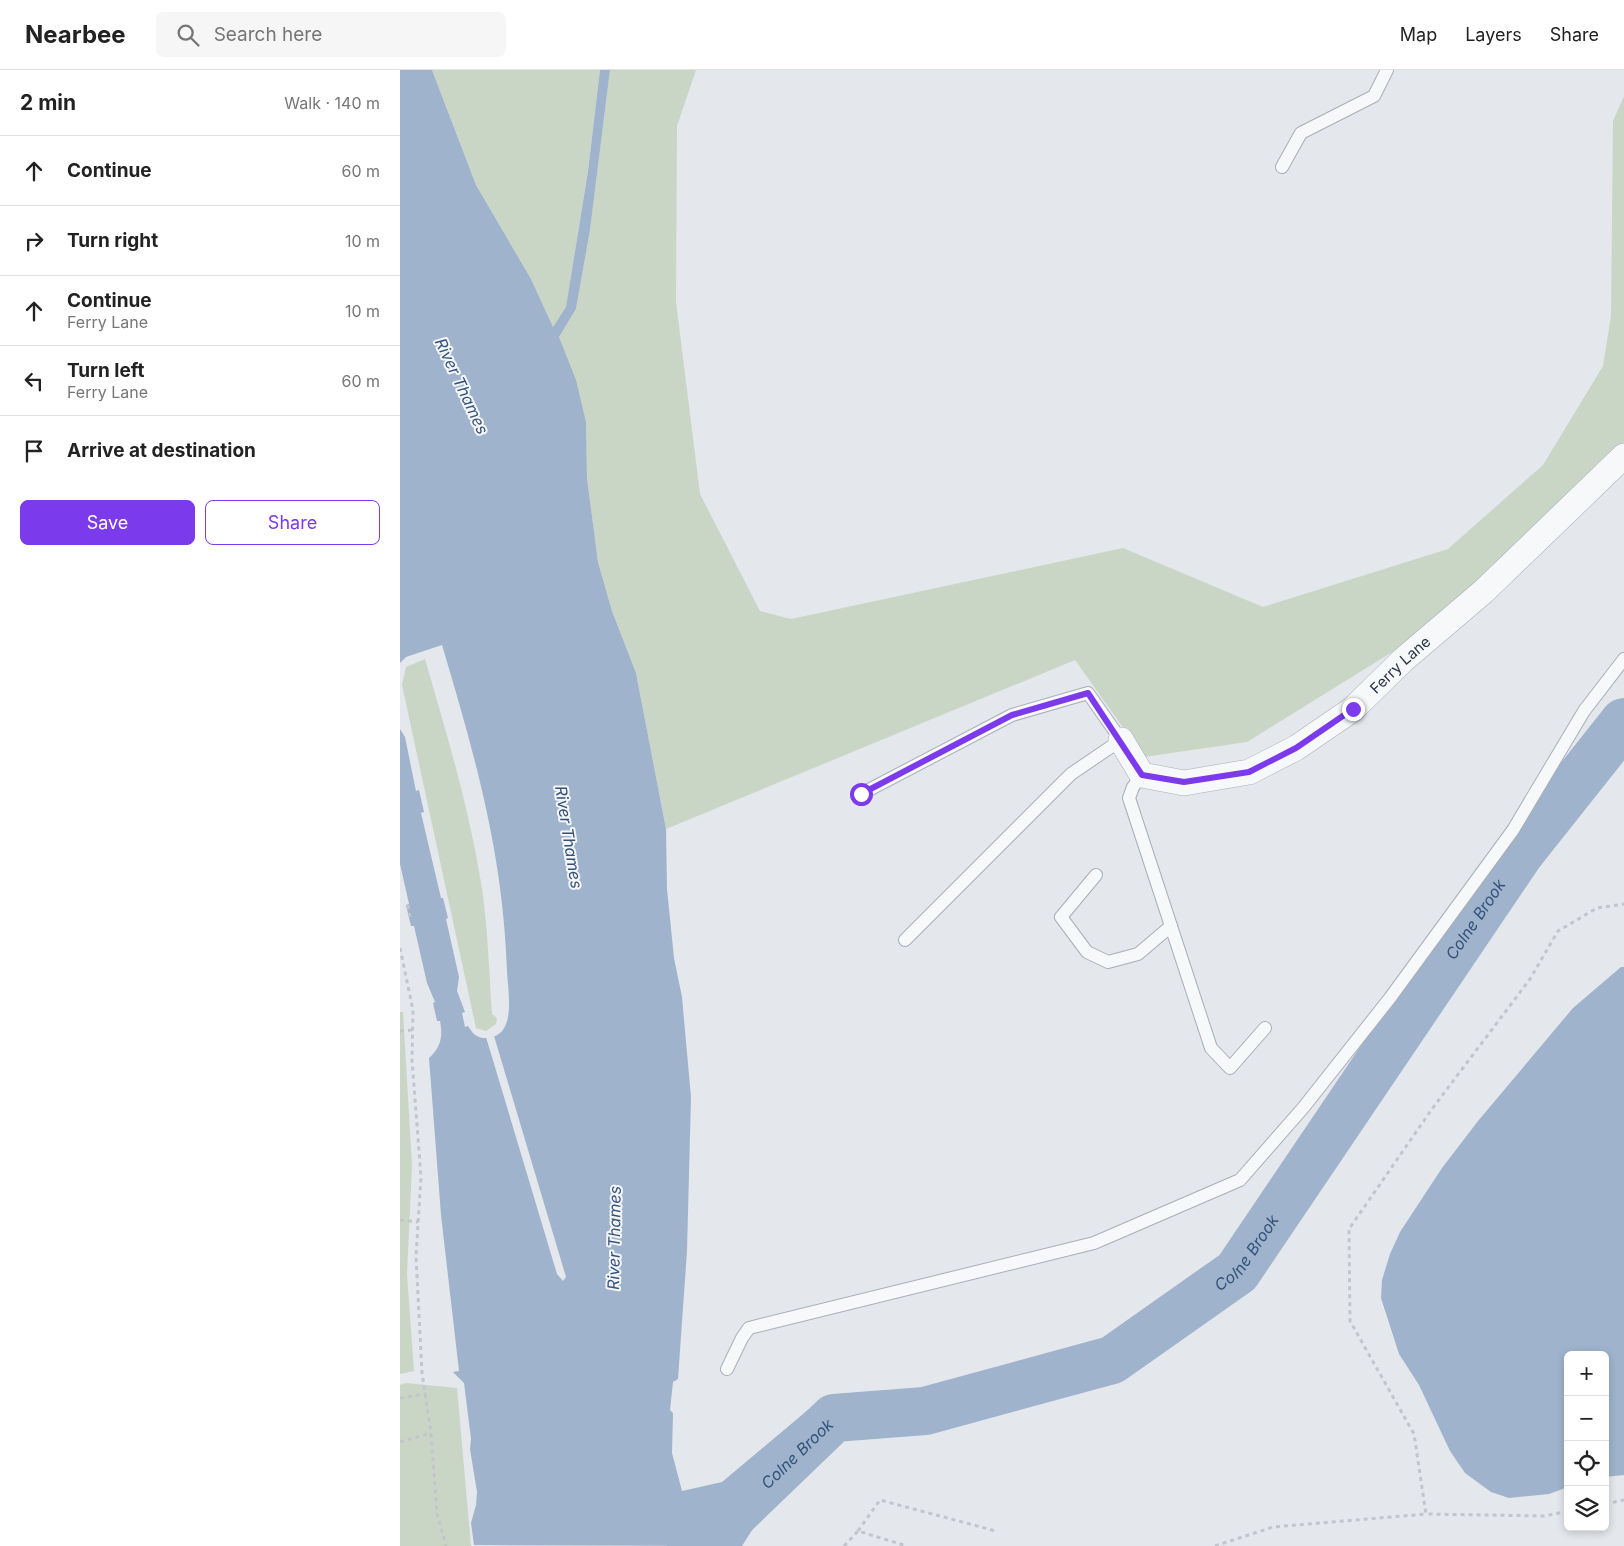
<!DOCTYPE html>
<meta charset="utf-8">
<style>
:root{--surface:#fff;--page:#f6f6f6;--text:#222;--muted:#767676;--line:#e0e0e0;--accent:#7c3aed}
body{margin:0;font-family:Inter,sans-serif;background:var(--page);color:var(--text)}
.controls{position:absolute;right:15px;bottom:15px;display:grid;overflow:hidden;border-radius:8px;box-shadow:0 2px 8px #0003}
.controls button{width:45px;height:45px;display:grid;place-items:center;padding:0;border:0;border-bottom:1px solid var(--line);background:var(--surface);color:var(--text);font:25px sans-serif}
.stop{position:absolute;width:15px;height:15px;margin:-11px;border:4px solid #7c3aed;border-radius:50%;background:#fff}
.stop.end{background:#7c3aed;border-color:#fff;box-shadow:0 1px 5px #0008}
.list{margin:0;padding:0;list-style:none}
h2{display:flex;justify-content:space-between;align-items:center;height:65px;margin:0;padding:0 20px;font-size:21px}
h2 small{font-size:16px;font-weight:400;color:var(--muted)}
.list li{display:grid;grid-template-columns:32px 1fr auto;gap:15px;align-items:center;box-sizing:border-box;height:70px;padding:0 20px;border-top:1px solid var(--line)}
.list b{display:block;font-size:19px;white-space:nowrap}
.list p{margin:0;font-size:16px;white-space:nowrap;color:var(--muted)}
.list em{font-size:16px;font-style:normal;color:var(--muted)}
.actions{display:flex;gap:10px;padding:15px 20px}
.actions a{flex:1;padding:11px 0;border:1px solid var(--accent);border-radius:8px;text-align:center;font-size:18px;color:var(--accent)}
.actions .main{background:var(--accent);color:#fff}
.icon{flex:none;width:28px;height:28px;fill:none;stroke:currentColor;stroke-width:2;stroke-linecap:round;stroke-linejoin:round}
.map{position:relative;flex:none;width:1224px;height:1476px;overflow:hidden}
header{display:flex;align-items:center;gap:30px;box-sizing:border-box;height:70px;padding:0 25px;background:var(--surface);border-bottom:1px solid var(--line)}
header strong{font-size:24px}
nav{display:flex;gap:28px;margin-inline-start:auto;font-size:18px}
.search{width:350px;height:45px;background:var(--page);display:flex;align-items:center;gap:12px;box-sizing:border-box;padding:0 18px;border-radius:8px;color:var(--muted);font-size:19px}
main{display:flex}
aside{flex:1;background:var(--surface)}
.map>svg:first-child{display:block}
.green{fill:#c9d6c5}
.water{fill:#9fb4cc}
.pier{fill:#e4e7ec}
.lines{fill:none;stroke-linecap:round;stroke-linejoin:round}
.river{stroke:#9fb4cc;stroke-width:48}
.lane-casing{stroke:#a9aeb7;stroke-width:14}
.street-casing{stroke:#a9aeb7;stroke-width:26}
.path{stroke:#c2c5cb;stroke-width:3;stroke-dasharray:4 4;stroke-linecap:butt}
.lane{stroke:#f7f8fa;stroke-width:12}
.street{stroke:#f7f8fa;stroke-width:25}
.route{stroke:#7c3aed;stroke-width:6}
.labels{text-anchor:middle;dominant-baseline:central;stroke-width:4;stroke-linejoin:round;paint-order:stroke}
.street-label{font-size:15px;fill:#2b3445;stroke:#f4f6f9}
.water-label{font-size:16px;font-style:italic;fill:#34527a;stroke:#f4f6f9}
</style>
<header>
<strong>Nearbee</strong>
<div class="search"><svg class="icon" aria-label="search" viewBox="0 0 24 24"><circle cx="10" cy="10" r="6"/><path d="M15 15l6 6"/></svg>Search here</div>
<nav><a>Map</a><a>Layers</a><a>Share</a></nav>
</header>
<main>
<aside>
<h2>2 min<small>Walk · 140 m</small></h2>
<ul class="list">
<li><svg class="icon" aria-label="ahead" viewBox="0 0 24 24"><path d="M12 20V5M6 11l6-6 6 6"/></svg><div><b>Continue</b></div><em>60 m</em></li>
<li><svg class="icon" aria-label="right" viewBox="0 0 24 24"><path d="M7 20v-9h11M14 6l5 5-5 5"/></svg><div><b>Turn right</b></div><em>10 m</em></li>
<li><svg class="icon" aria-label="ahead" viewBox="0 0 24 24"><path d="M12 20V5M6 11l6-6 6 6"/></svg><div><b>Continue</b><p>Ferry Lane</p></div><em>10 m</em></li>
<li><svg class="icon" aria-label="left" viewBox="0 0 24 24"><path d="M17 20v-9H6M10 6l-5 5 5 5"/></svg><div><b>Turn left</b><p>Ferry Lane</p></div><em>60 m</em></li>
<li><svg class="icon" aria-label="arrive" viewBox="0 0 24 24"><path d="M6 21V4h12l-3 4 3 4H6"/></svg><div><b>Arrive at destination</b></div></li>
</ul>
<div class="actions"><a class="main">Save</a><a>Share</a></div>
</aside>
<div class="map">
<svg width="1224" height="1476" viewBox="0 0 1224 1476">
<rect width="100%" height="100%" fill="#e4e7ec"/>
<g class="green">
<path d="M32 0H200L188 100 166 238 153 257 131 209 76 115Z"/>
<path d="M210 0H296L277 56 276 232 300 424 360 541 391 549 723 478 863 537 1048 479 1143 395 1203 296 1211 246 1213 51 1224 26V379L1018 566 847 672 744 687 675 590 266 759 236 603 212 541 198 492 187 408 186 352 159 267 176 239 190 160Z"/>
<path d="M25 589C47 665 70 741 82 819 88 860 89 902 92 944L97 948 96 954 86 961 76 958 2 615 6 597Z"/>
<path d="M0 942H3L12 1096 7 1204 14 1301 0 1304Z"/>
<path d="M6 1313 57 1318 71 1476H0V1315Z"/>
</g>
<g class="water">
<path d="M0 0H32L76 115 131 209 153 257 166 237 188 101 200 0H210L190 160 176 239 159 267 176 310 186 352 187 408 198 492 212 541 236 603 266 759 267 819 274 888 282 927 291 1027 287 1181 278 1309 273 1312 270 1340 273 1343 272 1383 282 1421 322 1412 409 1339 438 1374 361 1446 342 1476 74 1475 71 1453 76 1435 77 1422 70 1379 71 1369 64 1313 53 1302 59 1301 41 1145 29 988C41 977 43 967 40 951H37L33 933 35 932 27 913 14 856H11L6 835 9 834 0 794V659L5 667 16 721 19 720 24 742 21 743 41 828H43L48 848 46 849 59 907 57 921 65 942 62 943 65 957 68 956C72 962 75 967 83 968 118 970 108 923 107 901 103 783 75 686 42 575L6 587 0 593Z"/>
<path d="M1221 897H1224V1405L1205 1407V1285H1168V1417L1149 1424 1109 1428 1091 1422 1065 1403 1050 1381 1019 1315 999 1284 981 1228 982 1210 990 1184 1000 1162 1042 1098 1078 1051 1173 938Z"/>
</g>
<path class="pier" d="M94 966 166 1207 163 1211 157 1204 86 967Z"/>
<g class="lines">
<path class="river" id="s1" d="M291 1476 329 1449 434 1348 525 1341 712 1290 837 1202 1120 783 1224 652"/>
<g class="lane-casing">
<g id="lane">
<path d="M882 97 901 63 974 26 987 0"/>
<path d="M742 705 733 717 729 728 811 978 830 998 865 958"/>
<path d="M461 724 612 645 688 623 721 670 671 704 505 870"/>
<path d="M696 805 661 847 687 882 708 892 738 884 771 856"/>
<path d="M327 1299 342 1268 349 1258 694 1173 840 1110 903 1038 990 928 1113 760 1184 641 1224 589"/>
</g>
</g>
<g class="street-casing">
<g id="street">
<path id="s2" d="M721 670 742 705 784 713 849 702 896 678 953 639 1003 590 1084 521 1224 386"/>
</g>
</g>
<g class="path">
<path d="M8 835 10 848"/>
<path d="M0 878 13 940 12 990 21 1107 16 1186 22 1303 31 1363 37 1443 46 1476"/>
<path d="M0 961 13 960"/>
<path d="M0 1150 18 1152"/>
<path d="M0 1328 26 1324"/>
<path d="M0 1372 31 1363"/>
<path d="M1205 1434 1224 1430"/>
<path d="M1168 1441 1145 1446 1026 1444 1014 1364 950 1251 949 1159 1032 1039 1130 909 1158 861 1197 838 1224 834"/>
<path d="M458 1461 480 1430 596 1461"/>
<path d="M444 1476 458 1461 507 1476"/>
<path d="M815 1476 873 1457 1026 1444"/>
</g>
<use href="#lane" class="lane"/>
<use href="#street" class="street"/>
</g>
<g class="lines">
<path class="route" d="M461 724 612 645 688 623 742 705 784 712 849 702 896 678 953 639"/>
</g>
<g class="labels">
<g class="street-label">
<text stroke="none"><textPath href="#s2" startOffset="336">Ferry Lane</textPath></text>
</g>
<g class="water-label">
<text transform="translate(62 316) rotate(65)">River Thames</text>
<text transform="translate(169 767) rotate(81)">River Thames</text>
<text stroke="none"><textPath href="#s1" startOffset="1056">Colne Brook</textPath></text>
<text transform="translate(214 1168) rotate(-89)">River Thames</text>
<text stroke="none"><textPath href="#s1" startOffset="651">Colne Brook</textPath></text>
<text stroke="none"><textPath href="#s1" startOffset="141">Colne Brook</textPath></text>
</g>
</g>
</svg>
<div class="controls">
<button>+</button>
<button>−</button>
<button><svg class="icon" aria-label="locate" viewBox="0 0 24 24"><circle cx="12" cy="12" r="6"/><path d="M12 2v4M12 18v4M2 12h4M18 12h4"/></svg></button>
<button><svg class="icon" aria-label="layers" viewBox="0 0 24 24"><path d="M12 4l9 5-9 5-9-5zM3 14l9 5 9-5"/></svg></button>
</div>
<div class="stop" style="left:461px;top:724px"></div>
<div class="stop end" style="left:953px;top:639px"></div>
</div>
</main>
